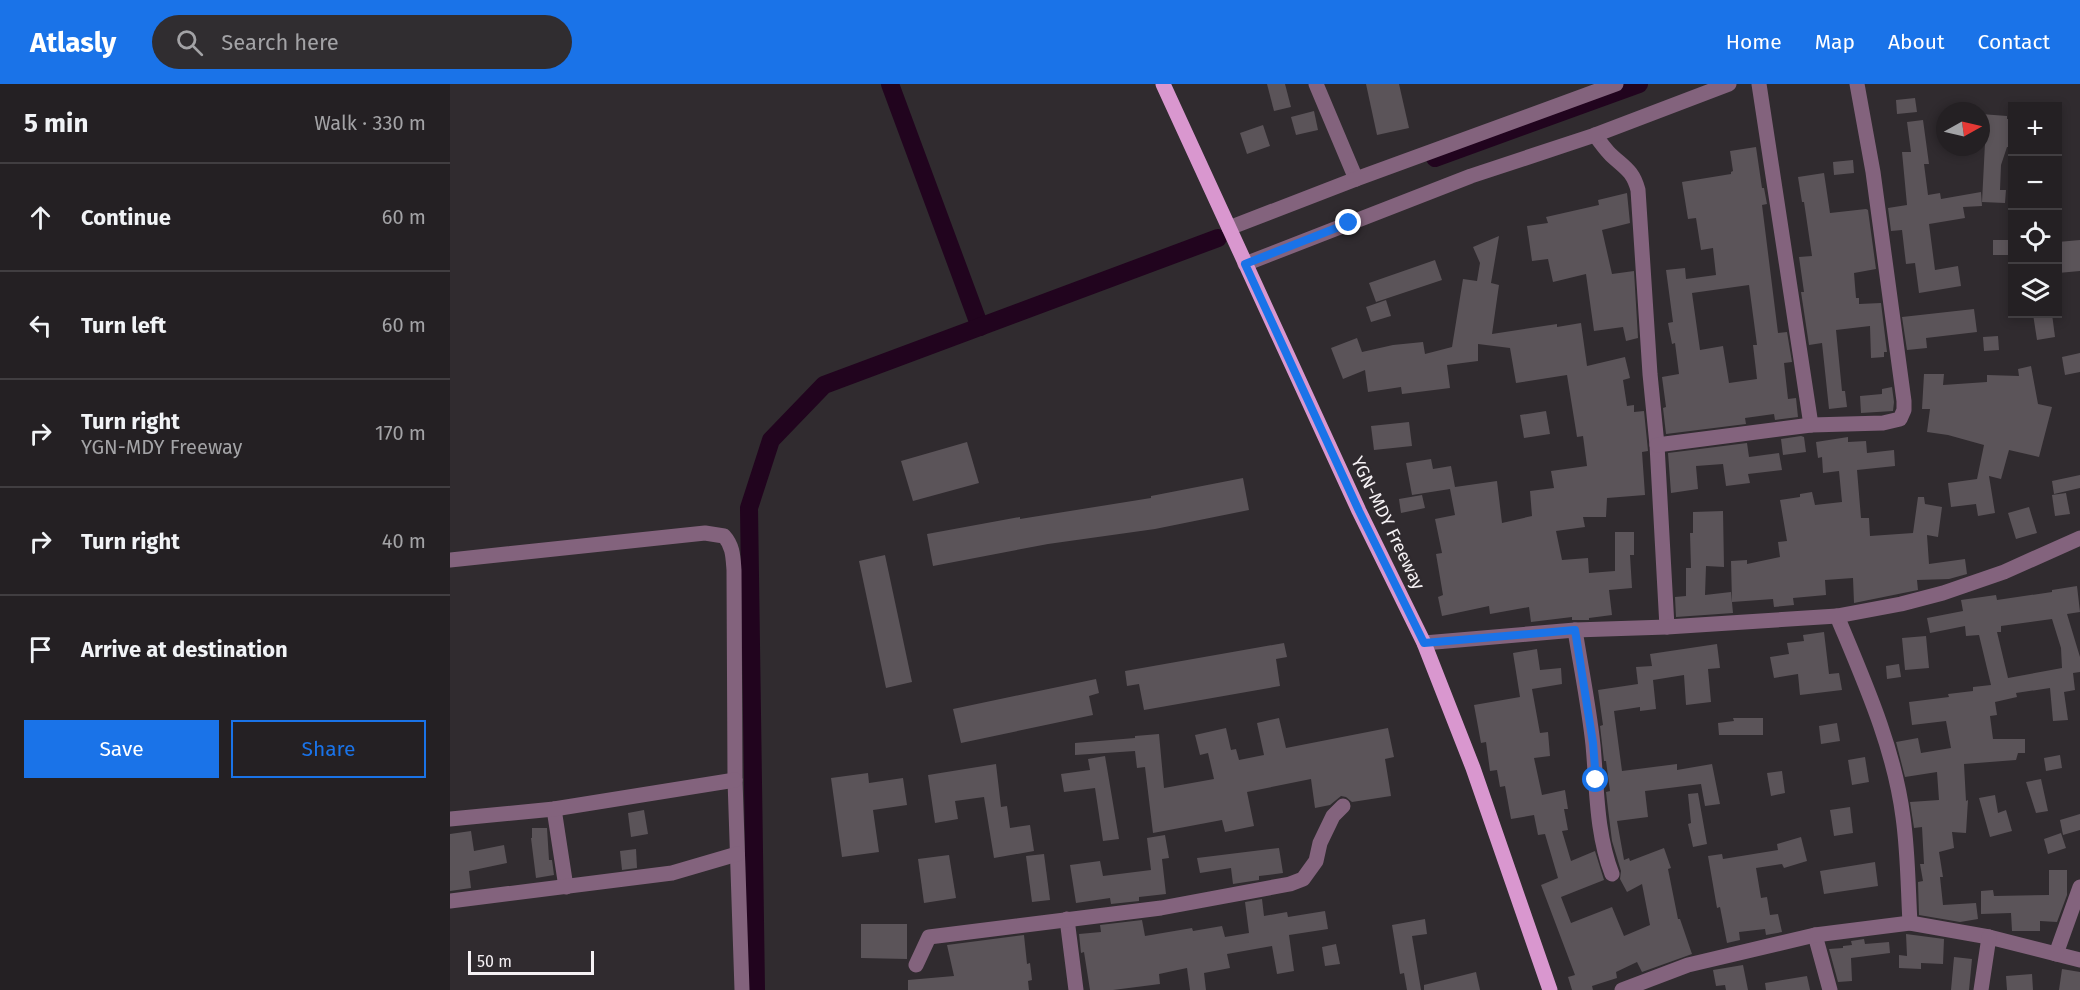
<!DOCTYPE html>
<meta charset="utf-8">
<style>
:root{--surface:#242023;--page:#302d30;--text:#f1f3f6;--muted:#a3a3a6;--line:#413e41;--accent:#1a73e8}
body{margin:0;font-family:"Fira Sans",sans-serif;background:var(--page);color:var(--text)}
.controls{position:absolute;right:18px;top:18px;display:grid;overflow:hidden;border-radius:0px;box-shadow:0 3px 9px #0003}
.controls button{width:54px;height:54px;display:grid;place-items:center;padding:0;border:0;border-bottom:2px solid var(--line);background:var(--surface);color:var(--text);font:30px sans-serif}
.compass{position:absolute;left:1486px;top:18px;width:54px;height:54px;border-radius:50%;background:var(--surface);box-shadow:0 3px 9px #0003;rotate:82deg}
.scale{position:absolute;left:18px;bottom:15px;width:126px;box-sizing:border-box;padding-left:6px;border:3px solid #f5f1f4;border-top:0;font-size:16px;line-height:21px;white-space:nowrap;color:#f5f1f4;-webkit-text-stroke:4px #302b2f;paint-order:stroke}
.stop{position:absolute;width:18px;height:18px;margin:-14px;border:4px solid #1a73e8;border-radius:50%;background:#fff}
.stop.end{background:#1a73e8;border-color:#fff;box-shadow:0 2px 6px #0008}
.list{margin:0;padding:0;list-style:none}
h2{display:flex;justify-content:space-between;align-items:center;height:78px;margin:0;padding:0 24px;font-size:26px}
h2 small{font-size:20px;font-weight:400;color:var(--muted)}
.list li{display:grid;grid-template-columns:39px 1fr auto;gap:18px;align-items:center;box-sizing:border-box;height:108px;padding:0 24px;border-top:2px solid var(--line)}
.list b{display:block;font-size:22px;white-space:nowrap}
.list p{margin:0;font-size:20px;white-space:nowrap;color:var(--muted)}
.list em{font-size:20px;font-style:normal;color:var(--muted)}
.actions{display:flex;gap:12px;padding:18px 24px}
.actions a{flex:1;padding:14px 0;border:2px solid var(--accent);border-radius:0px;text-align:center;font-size:21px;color:var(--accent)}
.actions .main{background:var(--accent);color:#fff}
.icon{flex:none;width:33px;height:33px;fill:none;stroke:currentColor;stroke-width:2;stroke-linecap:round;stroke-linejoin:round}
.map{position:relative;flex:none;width:1630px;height:906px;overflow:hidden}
header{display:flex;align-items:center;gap:36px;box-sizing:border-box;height:84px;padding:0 30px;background:var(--accent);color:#fff}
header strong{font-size:28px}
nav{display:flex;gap:33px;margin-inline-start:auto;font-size:21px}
.search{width:420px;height:54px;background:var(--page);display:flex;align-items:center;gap:15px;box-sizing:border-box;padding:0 21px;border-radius:33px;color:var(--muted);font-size:22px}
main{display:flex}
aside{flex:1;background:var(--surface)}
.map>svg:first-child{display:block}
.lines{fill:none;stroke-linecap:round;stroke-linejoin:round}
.canal{stroke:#21041e;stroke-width:18}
.building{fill:#5b5459;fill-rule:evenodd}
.minor{stroke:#83637d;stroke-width:15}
.major{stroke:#d997cf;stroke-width:15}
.route{stroke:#1a73e8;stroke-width:8}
.labels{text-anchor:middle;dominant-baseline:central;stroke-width:4.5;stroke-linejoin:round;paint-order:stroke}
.street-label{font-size:18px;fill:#f5f1f4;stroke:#302b2f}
</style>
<header>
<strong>Atlasly</strong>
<div class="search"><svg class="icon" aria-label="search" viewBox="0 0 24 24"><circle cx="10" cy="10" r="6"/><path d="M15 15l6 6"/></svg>Search here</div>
<nav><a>Home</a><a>Map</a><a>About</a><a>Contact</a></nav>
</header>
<main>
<aside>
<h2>5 min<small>Walk · 330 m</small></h2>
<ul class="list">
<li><svg class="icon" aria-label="ahead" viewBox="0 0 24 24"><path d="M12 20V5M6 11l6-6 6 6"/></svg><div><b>Continue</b></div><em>60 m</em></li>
<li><svg class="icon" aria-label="left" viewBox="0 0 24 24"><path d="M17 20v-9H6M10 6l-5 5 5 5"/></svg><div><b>Turn left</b></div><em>60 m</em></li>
<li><svg class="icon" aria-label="right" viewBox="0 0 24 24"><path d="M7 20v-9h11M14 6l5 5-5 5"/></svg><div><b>Turn right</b><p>YGN-MDY Freeway</p></div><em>170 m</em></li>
<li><svg class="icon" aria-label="right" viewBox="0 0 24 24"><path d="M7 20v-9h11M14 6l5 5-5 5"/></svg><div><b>Turn right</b></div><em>40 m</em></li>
<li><svg class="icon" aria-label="arrive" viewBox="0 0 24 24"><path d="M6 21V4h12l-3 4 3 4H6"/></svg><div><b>Arrive at destination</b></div></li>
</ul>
<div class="actions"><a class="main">Save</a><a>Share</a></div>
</aside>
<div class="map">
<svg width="1630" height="906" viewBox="0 0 1630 906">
<rect width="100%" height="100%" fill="#302b2f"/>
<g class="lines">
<g class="canal">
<path d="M440 0 530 243"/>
<path d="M985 74 1189 0"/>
<path d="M306 906 299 424 321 356 374 301 768 154"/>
</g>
</g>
<g class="building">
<path d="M817 0H835L841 23 824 27Z"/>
<path d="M916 0H949L959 44 927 51Z"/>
<path d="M1465 14 1467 28 1447 30 1446 16Z"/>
<path d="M864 27 868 46 846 51 841 33Z"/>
<path d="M1531 30 1557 32V35H1563V63H1557L1551 81 1550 106H1556L1555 119 1532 118 1535 59H1531Z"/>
<path d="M1473 36 1479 80H1474L1478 111 1490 109 1491 115 1531 108 1532 122 1513 123 1515 134 1479 140 1485 186 1508 182 1511 202 1469 209 1465 179 1456 180 1452 146 1441 147 1438 124 1457 121 1452 68H1461L1457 38Z"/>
<path d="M813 41 820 62 797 70 790 49Z"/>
<path d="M1306 63 1312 104H1314L1317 120 1312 121 1328 249 1337 248 1342 278 1334 279 1338 315 1346 314 1348 333 1325 336 1324 330 1295 334 1296 340 1216 350 1213 324 1216 323 1212 293 1229 290 1225 259 1222 260 1218 239 1223 238 1216 186 1235 184 1236 195 1266 191 1263 164 1251 166 1246 134 1238 135 1232 98 1281 90V88L1283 87 1280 67ZM1299 201 1307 261H1303L1307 295 1279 299 1273 262 1250 266 1242 209Z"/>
<path d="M1403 76 1404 89 1384 91 1383 78Z"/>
<path d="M1374 89 1380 129 1416 125 1418 126 1426 185 1404 189 1406 214H1409V220L1431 219 1437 268H1434V273L1421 274 1420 242 1386 246 1392 307H1395L1397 323 1379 325 1372 259 1359 261 1351 208H1354L1349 173 1362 172 1354 118H1352L1348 93Z"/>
<path d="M1177 109 1180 139 1152 146 1162 190 1184 187 1188 254 1176 257 1173 243 1144 247 1136 190 1103 198 1098 175 1082 177 1077 142 1098 139 1096 133 1149 121 1148 116Z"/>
<path d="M1049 152 1041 199 1049 201 1042 250 1107 240V243L1131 239 1137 282 1175 273 1180 294 1173 296 1177 322 1184 321V328L1194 327 1198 367 1192 368 1195 411 1157 414 1156 433H1133L1135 443 1106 447 1112 476 1138 474 1139 489 1165 487V448H1184V471H1180L1182 504 1159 506 1162 531 1139 534V536H1122V533L1081 538 1079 523 1040 530 1039 522 992 532 988 513 993 511 986 470 992 469 985 435 1005 431 1000 405 962 411 956 379 981 375 983 385 1001 382 1005 403 1047 397 1052 439 1082 432 1080 407 1104 404 1101 387 1137 382 1133 352 1127 353 1117 291 1066 299 1060 264 1028 260V277L997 281 1000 304 952 310 951 303 918 308 915 286 893 295 881 264 907 254 912 268 943 261 973 258 975 270 1002 263 1013 195 1027 197 1030 179 1023 163Z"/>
<rect x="1543" y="156" width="20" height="15"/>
<path d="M1630 156V187L1608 189V158Z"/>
<path d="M985 176 992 196 926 218 919 199Z"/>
<path d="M936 216 941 232 921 238 916 223Z"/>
<path d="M1524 225 1527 248 1476 254 1477 264 1457 266 1452 233Z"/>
<path d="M1583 230H1602L1605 253 1587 256Z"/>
<path d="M1548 252 1549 266 1534 267 1533 253Z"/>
<path d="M1630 269V288L1615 291 1612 273Z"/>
<path d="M1581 282 1588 320 1602 323 1589 373 1559 366 1551 395 1539 392 1545 429 1528 432 1526 420 1501 423 1498 399 1527 395 1534 361 1498 351 1477 348 1480 325H1472L1474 290H1494L1493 301 1537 298V291L1569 292 1568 285Z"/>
<path d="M1442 303 1444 318 1443 327 1411 329 1410 312 1432 310V305Z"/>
<path d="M1096 327 1100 350 1074 354 1070 331Z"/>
<path d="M959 338 962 362 924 366 921 342Z"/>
<path d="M1351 352 1354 353 1356 368 1333 371 1331 355Z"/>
<path d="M1398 353V358L1416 357 1417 369 1444 366 1445 382 1407 386 1411 434H1419L1420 452 1463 449 1468 413H1474L1475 420 1492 423 1488 453 1477 451 1479 480 1515 475 1517 490 1499 495 1467 496 1468 506 1404 519 1403 494 1375 496 1376 511 1343 514 1344 521 1324 523 1323 515 1282 518 1281 477 1297 476V480L1330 473 1328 458 1337 457 1330 416 1350 413V410L1362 408 1365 421 1392 418 1389 387 1373 389 1372 373 1368 374 1366 358Z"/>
<path d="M517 358 529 399 463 417 451 377Z"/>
<path d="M1297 359 1299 373 1329 369 1332 386 1298 390 1300 399 1276 402 1273 380 1246 382 1248 405 1221 409 1218 369Z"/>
<path d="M1630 391V404L1604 410 1602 397Z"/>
<path d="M793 394 799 426 705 445 598 460 483 482 477 450 570 433V435L701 414V412Z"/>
<path d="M1616 409 1620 430 1605 432 1602 411Z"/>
<path d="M972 411 975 424 951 429 949 415Z"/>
<path d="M1579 423 1587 449 1566 455 1558 429Z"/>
<path d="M1273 427 1274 483 1256 482 1255 511 1281 508 1283 529 1226 533 1225 513 1236 512V484H1241L1240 449H1243V428Z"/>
<path d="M435 471 462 598 436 604 409 477Z"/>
<path d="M1627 502 1630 528 1617 530 1630 573V588L1623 589 1625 606 1614 608 1618 636 1603 637 1600 604 1566 609 1567 613 1545 618 1547 631 1540 632 1543 655H1575V669H1568L1566 676 1514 680 1516 717 1518 716 1516 749 1502 748 1504 764 1489 768 1493 793H1490L1493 821 1526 819 1528 835 1510 838 1469 831 1468 798 1473 797 1470 780H1474L1472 743 1464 744 1460 718 1489 716 1487 688 1455 693 1446 658 1468 654 1471 669 1501 664 1496 637 1462 641 1459 618 1499 613 1498 610 1523 607V603L1541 601 1529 551 1516 552 1515 542 1480 549 1477 534 1513 527 1511 516 1546 511 1547 516 1602 508V506ZM1602 535 1611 564 1612 584 1558 594 1547 548H1551V542Z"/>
<path d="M1374 548 1379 590 1389 589 1392 606 1350 611 1348 590 1324 594 1320 573 1339 570 1337 559 1354 557 1353 551Z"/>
<path d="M1476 552 1479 584 1455 586 1452 554Z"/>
<path d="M834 559 837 573 826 575 830 602 694 626 689 600 677 602 675 587Z"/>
<path d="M1267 560 1270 584 1258 585 1261 618 1236 621 1234 591 1203 596 1206 625 1190 627V623L1164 627 1172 687 1227 680V686L1262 680 1270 720 1255 722 1251 700 1195 707 1198 733 1167 737 1174 776 1179 774 1180 777 1214 764 1221 784 1218 785 1228 835H1230L1242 870 1192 888 1187 878 1166 888 1167 894 1142 902 1143 906H1122L1118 893 1125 891 1091 801 1108 794 1095 750 1088 751 1084 731 1061 735 1055 702 1050 703 1047 686 1040 687 1036 658 1031 659 1024 621 1070 613 1063 569 1087 565 1090 586 1111 584 1112 600 1082 605 1090 649 1098 648 1100 672 1084 674 1092 711 1115 706 1118 725H1114L1118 746 1112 747 1121 777 1145 767 1154 796 1111 813 1121 839 1162 823 1174 852 1200 841 1192 800 1177 808 1170 795 1171 787 1162 757 1158 725 1156 708 1160 707 1156 677H1154L1150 642 1153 641 1148 606 1188 600 1186 583 1202 582 1200 570Z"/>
<path d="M1449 580 1451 593 1437 595 1436 582Z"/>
<path d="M646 595 649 609 639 612 643 631 511 659 503 625Z"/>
<path d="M829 634 836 664 938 644 944 673 935 675 941 712 902 718 896 713 891 712 880 721 865 724 861 695 797 708 804 742 775 748 772 736 703 749 695 683 687 684 685 667 625 671V659L685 654V652L709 650 714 704 764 695 758 669 750 671 745 651 776 644 781 666 786 665 789 676 814 671 807 639Z"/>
<path d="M1283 634H1313V651H1269L1268 639 1284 637Z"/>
<path d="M1387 639 1390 657 1371 660 1369 642Z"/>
<path d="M1610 671 1612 684 1596 687 1594 674Z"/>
<path d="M655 672 669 755 653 757 645 704 614 708 611 690 640 686 638 675Z"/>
<path d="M1415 673 1419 698 1402 701 1398 676Z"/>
<path d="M546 680 551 723 557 722 560 744 580 741 584 767 544 774 534 713 505 717 508 735 485 739 478 691Z"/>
<path d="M1332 687 1335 709 1321 712 1317 689Z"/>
<path d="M418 689 419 699 453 694 457 721 423 726 429 768 392 773 381 694Z"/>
<path d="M1591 695 1598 727 1586 729 1576 698Z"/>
<path d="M1248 709 1257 760 1243 763 1238 740 1241 739 1238 710Z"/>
<path d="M1545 711 1548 729 1556 726 1562 747 1540 753 1529 714Z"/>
<path d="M1400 723 1403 749 1384 752 1380 726Z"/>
<path d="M194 726 198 750 181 753 178 729Z"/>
<path d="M1630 730V746L1613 751 1610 736Z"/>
<path d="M82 744H97L99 776H102L104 791 86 794 81 754H82Z"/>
<path d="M21 747 24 767 54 761 57 779 19 787 21 804 0 807V750Z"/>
<path d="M1611 749 1616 764 1598 770 1594 755Z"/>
<path d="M715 751 719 774 712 775 716 810 689 813V817L661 820 660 814 626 819 620 781 650 777 653 792 701 786 697 754Z"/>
<path d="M1351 753 1357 777 1334 784 1332 780 1306 784 1311 814 1317 813 1320 831 1328 830 1332 848 1316 851 1315 845 1289 848 1290 856 1277 859 1270 823 1267 824 1258 772 1272 770 1273 775 1328 766 1327 760Z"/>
<path d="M829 764 833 789 809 792V796L783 800 781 784 750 789 747 774Z"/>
<path d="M186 765 187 784 172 786 170 767Z"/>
<path d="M594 770 600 816 582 818 576 772Z"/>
<path d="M499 771 506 814 474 819 468 775Z"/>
<path d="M1425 778 1428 802 1374 810 1370 787Z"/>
<path d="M1599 786H1617V811L1607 838 1590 837V847H1562L1561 829 1531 830V807L1543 806 1544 812 1599 811Z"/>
<path d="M812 815 814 832 837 828 838 833 875 827 878 845 839 851 844 887 827 890 822 862 777 870 780 884 754 889 756 906H740L737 884 709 890 710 900 663 906H640L634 868 631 869 629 850 651 848 650 841 692 836 695 852 742 844 743 847 772 842 775 853 799 849 795 818Z"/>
<path d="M975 835 977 850 962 852 971 906H957L954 889 950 890 942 841Z"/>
<path d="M411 840H457V875L411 874Z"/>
<path d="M1456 850 1494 855 1493 880 1471 879V885L1449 884V871L1457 872Z"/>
<path d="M574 851 577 880 580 879 582 896 578 897 579 906H458V896L504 892 497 861Z"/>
<path d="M1414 855 1415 860 1439 858 1440 869 1401 874 1402 897 1388 898 1379 865 1393 864V862L1402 861 1401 857Z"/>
<path d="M886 860 890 880 875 882 872 863Z"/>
<path d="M1504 873 1522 875 1519 906H1501Z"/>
<path d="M1293 881 1298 906H1276L1275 901 1266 902 1263 886Z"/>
<path d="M1612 885 1630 888V906H1609Z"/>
<path d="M1026 888 1030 906H974V901Z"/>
<path d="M1582 890 1583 906H1557L1556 892Z"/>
<path d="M1357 892 1360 906H1316L1315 899Z"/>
</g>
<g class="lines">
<g class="minor">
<path d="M866 0 906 95"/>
<path d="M1309 0 1361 341"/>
<path d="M1145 51C1150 58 1155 65 1161 71 1175 84 1183 87 1188 106L1200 290 1207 361 1217 543"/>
<path d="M779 144 906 95 1166 0"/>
<path d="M795 180 1021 92 1145 51 1279 0"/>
<path d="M1207 361 1361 341 1433 339 1450 335 1454 326V317L1423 88 1407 0"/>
<path d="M0 476 255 449 274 452C283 462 283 473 284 486L285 696 292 906"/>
<path d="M1387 532C1414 597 1444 663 1453 733 1458 768 1458 804 1460 839"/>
<path d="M1125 546C1131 584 1139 623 1143 661 1147 704 1146 749 1162 790"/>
<path d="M974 559 1125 546 1217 543 1387 532 1451 520 1493 509 1554 488 1630 454"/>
<path d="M104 725 116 803"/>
<path d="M0 735 104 725 285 696"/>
<path d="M0 817 222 789 287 770"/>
<path d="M617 835 626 906"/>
<path d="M1365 851 1380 906"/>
<path d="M1606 870 1630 803"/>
<path d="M466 881 479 853 711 824 840 800 853 795 866 777 870 759 883 732 893 722"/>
<path d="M1172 906 1238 881 1365 851 1460 839 1539 853 1630 876"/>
<path d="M1531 906 1539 853"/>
</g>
<path class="major" d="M713 0 909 427 974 559 1023 684 1100 906"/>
</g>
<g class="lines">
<path class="route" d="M899 139 795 180 909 427 974 559 1125 546 1143 659 1146 696"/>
</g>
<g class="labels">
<g class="street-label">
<text transform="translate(938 439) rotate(64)">YGN-MDY Freeway</text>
</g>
</g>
</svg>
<div class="controls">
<button>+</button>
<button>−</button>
<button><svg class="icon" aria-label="locate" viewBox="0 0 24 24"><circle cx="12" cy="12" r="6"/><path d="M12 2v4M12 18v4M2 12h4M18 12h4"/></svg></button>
<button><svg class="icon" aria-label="layers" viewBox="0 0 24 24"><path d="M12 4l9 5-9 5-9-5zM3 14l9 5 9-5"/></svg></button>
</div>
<svg class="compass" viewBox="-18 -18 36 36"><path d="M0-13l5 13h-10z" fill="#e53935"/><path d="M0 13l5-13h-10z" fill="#a3a3a6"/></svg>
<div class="scale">50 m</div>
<div class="stop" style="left:1146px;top:696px"></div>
<div class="stop end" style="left:899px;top:139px"></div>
</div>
</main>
